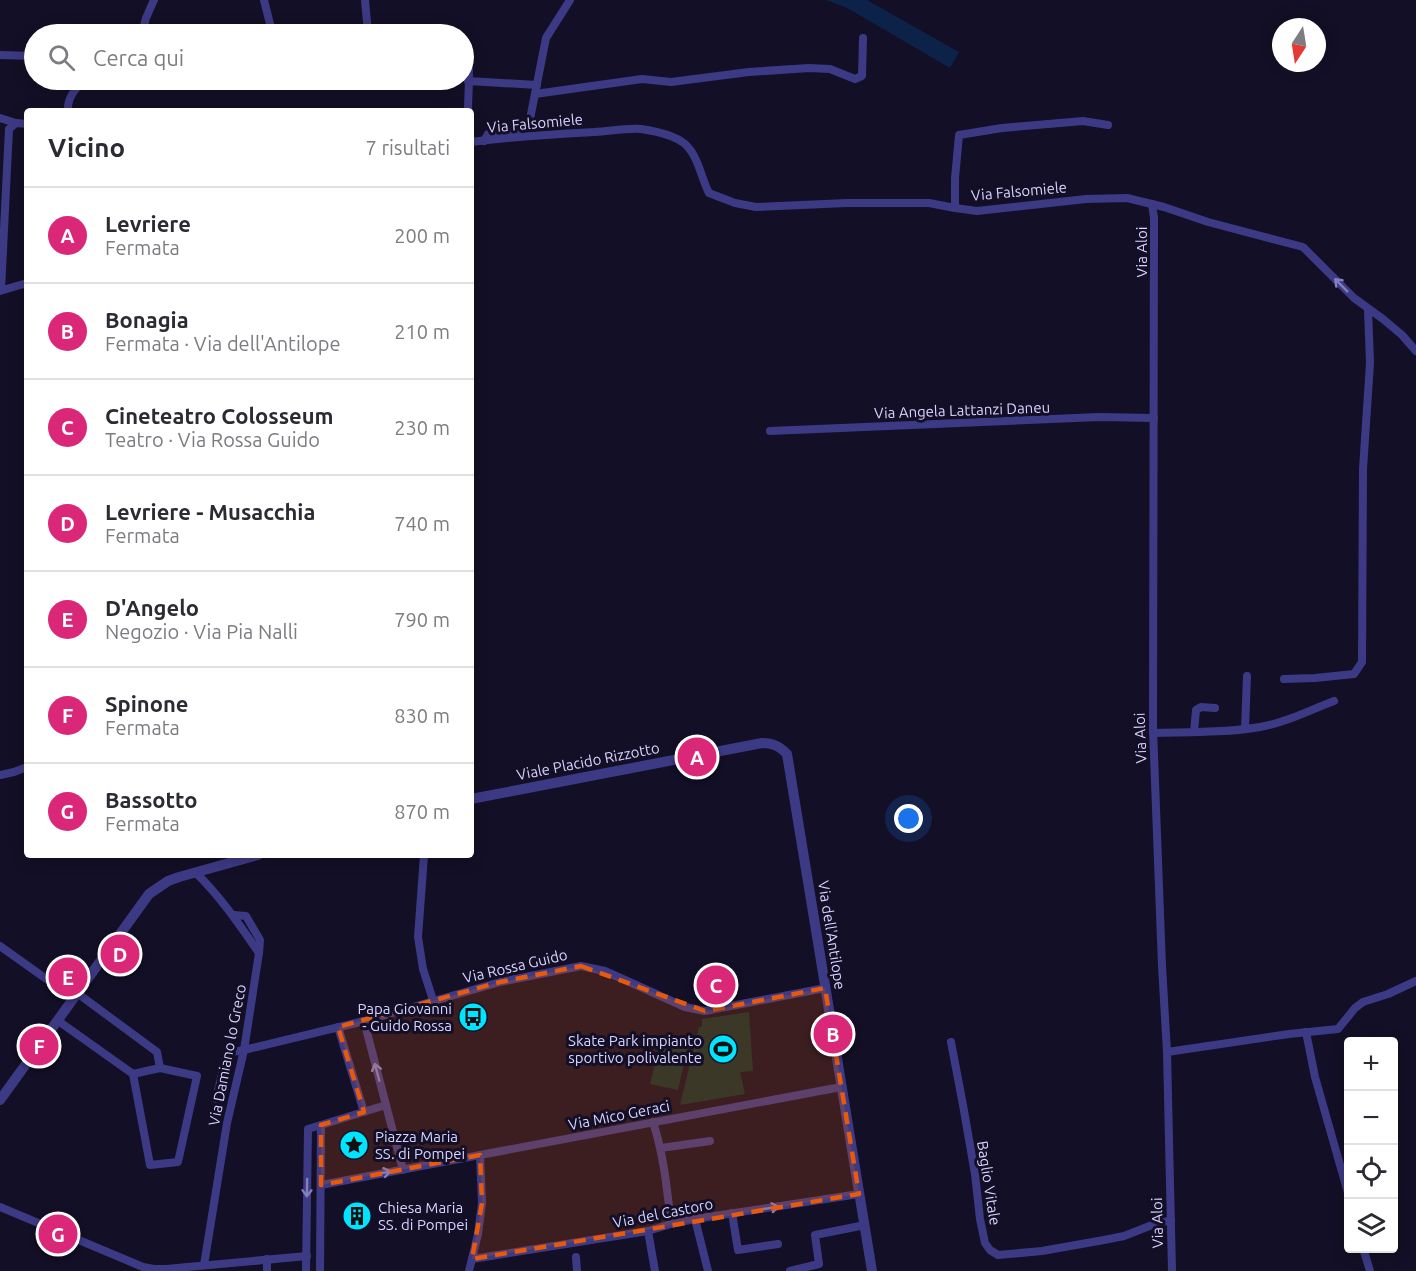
<!DOCTYPE html>
<html lang="it">
<meta charset="utf-8">
<style>
:root{--surface:#fff;--page:#f2f2f3;--text:#2b2b33;--muted:#7c7c81;--line:#e1e1e2;--accent:#db2777}
body{margin:0;font-family:Ubuntu,sans-serif;background:var(--page);color:var(--text)}
.controls{position:absolute;right:18px;bottom:18px;display:grid;overflow:hidden;border-radius:6px;box-shadow:0 3px 15px #0003}
.controls button{width:54px;height:54px;display:grid;place-items:center;padding:0;border:0;border-bottom:2px solid var(--line);background:var(--surface);color:var(--text);font:30px sans-serif}
.compass{position:absolute;left:1272px;top:18px;width:54px;height:54px;border-radius:50%;background:var(--surface);box-shadow:0 3px 15px #0003;rotate:192deg}
.you{position:absolute;left:909px;top:819px;width:21px;height:21px;margin:-15px;border:4px solid #fff;border-radius:50%;background:#1a73e8;box-shadow:0 0 0 9px #1a73e833}
.badge{display:grid;place-items:center;width:39px;height:39px;border-radius:50%;background:var(--accent);color:#fff;font-size:20px;font-weight:700}
.pin{position:absolute;translate:-50% -50%;border:3px solid #fff;box-shadow:0 2px 6px #0006}
.list{margin:0;padding:0;list-style:none}
h2{display:flex;justify-content:space-between;align-items:center;height:78px;margin:0;padding:0 24px;font-size:26px}
h2 small{font-size:20px;font-weight:400;color:var(--muted)}
.list li{display:grid;grid-template-columns:39px 1fr auto;gap:18px;align-items:center;box-sizing:border-box;height:96px;padding:0 24px;border-top:2px solid var(--line)}
.list b{display:block;font-size:22px;white-space:nowrap}
.list p{margin:0;font-size:20px;white-space:nowrap;color:var(--muted)}
.list em{font-size:20px;font-style:normal;color:var(--muted)}
.icon{flex:none;width:33px;height:33px;fill:none;stroke:currentColor;stroke-width:2;stroke-linecap:round;stroke-linejoin:round}
.map{position:relative;flex:none;width:1416px;height:1271px;overflow:hidden}
.search{position:absolute;background:var(--surface);box-shadow:0 3px 15px #0003;left:24px;top:24px;width:450px;height:66px;display:flex;align-items:center;gap:15px;box-sizing:border-box;padding:0 21px;border-radius:33px;color:var(--muted);font-size:22px}
.panel{position:absolute;background:var(--surface);box-shadow:0 3px 15px #0003;left:24px;top:108px;width:450px;height:750px;border-radius:6px}
.map>svg:first-child{display:block}
.green{fill:#12302f}
.water{fill:#0c2248}
.lines{fill:none;stroke-linecap:round;stroke-linejoin:round}
.minor{stroke:#3d3a85;stroke-width:8}
.tertiary{stroke:#3d3a85;stroke-width:10}
.oneway{stroke:#837fbc}
.marked{fill:#e8590c;fill-opacity:0.2;stroke:#e8590c;stroke-width:4.5;stroke-dasharray:12 8;stroke-linejoin:round}
.labels{text-anchor:middle;dominant-baseline:central;stroke-width:6;stroke-linejoin:round;paint-order:stroke}
.street-label{font-size:15px;fill:#d9d4ff;stroke:#130f26}
.poi-label{font-size:15px;fill:#d9d4ff;stroke:#130f26;text-anchor:end}
</style>
<div class="map">
<svg width="1416" height="1271" viewBox="0 0 1416 1271">
<rect width="100%" height="100%" fill="#130f26"/>
<g class="green">
<path d="M749 1012 753 1071 740 1072 745 1094 680 1105 699 1027H702V1019Z"/>
<path d="M662 1035 689 1042 678 1090 650 1084Z"/>
</g>
<path class="water" d="M826 0H867L959 52 950 68 847 8Z"/>
<g class="lines">
<g class="minor">
<path d="M264 0 271 28 283 31 456 34"/>
<path d="M365 0 368 33"/>
<path d="M142 34 146 18 154 0"/>
<path d="M464 39C472 52 468 94 468 111"/>
<path d="M0 55 34 56"/>
<path d="M468 81 537 85"/>
<path d="M535 94 642 79 671 82 749 72 809 68 830 69 855 79 862 76 863 38"/>
<path d="M68 111C67 98 75 89 84 80"/>
<path d="M0 118 16 123"/>
<path d="M484 141 488 134C502 133 523 133 530 119L546 38 570 0"/>
<path d="M471 142C512 137 554 134 595 132 611 131 626 128 641 129 655 131 674 135 685 144 699 157 701 178 709 193L735 203 756 207 847 203H929L955 208 977 211 1086 199 1127 198 1164 207 1208 222 1303 247 1354 298 1383 319 1402 335 1416 351"/>
<path d="M1152 204 1154 218 1153 729 1162 966 1167 1052 1172 1271"/>
<path d="M955 208V178L959 135 1002 128 1083 121 1108 125"/>
<path d="M1 290 9 129 16 123 27 124"/>
<path d="M0 291 27 283"/>
<path d="M770 431 1099 417 1154 418"/>
<path d="M1284 679 1315 678 1354 674 1362 662 1363 469 1370 363 1368 309"/>
<path d="M1245 729 1247 676"/>
<path d="M1194 732 1196 710 1201 707 1215 708"/>
<path d="M1153 733C1188 732 1225 733 1260 727 1285 723 1310 710 1334 701"/>
<path d="M0 775 14 772 27 767"/>
<path d="M424 855 418 937 423 969 433 1000"/>
<path d="M195 872C220 896 239 924 259 953L244 1050 227 1123 204 1265"/>
<path d="M234 915 246 916 260 940 259 953"/>
<path d="M0 946 73 998"/>
<path d="M77 993 157 1052 160 1068"/>
<path d="M57 1020 133 1074 160 1068 197 1076 178 1162 150 1165 133 1074"/>
<path d="M364 1021 403 1170"/>
<path d="M338 1027 364 1112"/>
<path d="M1306 1032 1315 1077 1348 1193"/>
<path d="M951 1042 963 1105 975 1174 980 1219 985 1243 990 1250 998 1255 1042 1251 1104 1240 1124 1236 1152 1225 1171 1220"/>
<path d="M1167 1052 1289 1034 1338 1029 1355 1008 1363 1002 1388 994 1416 981"/>
<path d="M216 1099 227 1053 244 1050 364 1021 500 982 581 966 605 971 685 1007 705 1011 825 988"/>
<path d="M653 1122C664 1156 667 1189 671 1224"/>
<path d="M661 1148 710 1141"/>
<path d="M321 1185 841 1087"/>
<path d="M0 1207 143 1267 154 1269H166L307 1256"/>
<path d="M732 1213 738 1250 778 1244"/>
<path d="M695 1219 708 1271"/>
<path d="M648 1231 655 1271"/>
<path d="M1363 1248 1370 1271"/>
<path d="M576 1257 577 1271"/>
<path d="M472 1259 648 1231 671 1224 695 1219 859 1194"/>
<path d="M267 1271V1259"/>
<path d="M306 1271 308 1129 386 1105"/>
<path d="M320 1271 321 1125"/>
<path d="M469 1271 478 1234 482 1203 480 1155"/>
<path d="M790 1271 819 1264 815 1235 865 1225"/>
</g>
<g class="tertiary">
<path d="M471 799 762 743C773 743 779 746 787 754L872 1271"/>
<path d="M0 1100 149 894 168 881 179 877 258 855"/>
</g>
</g>
<defs><path id="oneway-shaft" d="M-6 0H5M1.5-3L5.5 0L1.5 3" fill="none" stroke-width="1.6" stroke-linecap="round" stroke-linejoin="round" transform="scale(1.5)"/></defs>
<g class="oneway">
<use href="#oneway-shaft" transform="translate(1341 285) rotate(-135)"/>
<use href="#oneway-shaft" transform="translate(377 1072) rotate(-105)"/>
<use href="#oneway-shaft" transform="translate(382 1173) rotate(-11)"/>
<use href="#oneway-shaft" transform="translate(307 1188) rotate(91)"/>
<use href="#oneway-shaft" transform="translate(770 1208) rotate(-9)"/>
</g>
<path class="marked" d="M581 966 705 1011 825 988 859 1194 472 1259 482 1203 480 1155 321 1185V1125L364 1112 338 1027 500 982Z"/>
<defs>
<g id="bus-disc" transform="scale(1.5)"><circle r="9.5" fill="#00e5ff" stroke="#130f26"/><path d="M-5-6H5V4H4V6H2V4H-2V6H-4V4H-5ZM-3.5-4V0h7V-4ZM-3.5 1.2v1.5H-2V1.2ZM2 1.2v1.5H3.5V1.2Z" fill="#111"/></g>
<g id="stadium-disc" transform="scale(1.5)"><circle r="9.5" fill="#00e5ff" stroke="#130f26"/><path d="M0-5a6.5 5 0 1 0 0 10a6.5 5 0 1 0 0-10ZM-3.5-1.8h7v3.6h-7Z" fill="#111"/></g>
<g id="sight-disc" transform="scale(1.5)"><circle r="9.5" fill="#00e5ff" stroke="#130f26"/><path d="M0-6L1.8-2.2L6-1.7L2.9 1.2L3.7 5.4L0 3.3L-3.7 5.4L-2.9 1.2L-6-1.7L-1.8-2.2Z" fill="#111"/></g>
<g id="building-disc" transform="scale(1.5)"><circle r="9.5" fill="#00e5ff" stroke="#130f26"/><path d="M-4-6H4V6H1V3H-1V6H-4ZM-2.5-4.3h1.7v1.8h-1.7ZM.8-4.3h1.7v1.8H.8ZM-2.5-1h1.7V.8h-1.7ZM.8-1h1.7V.8H.8Z" fill="#111"/></g>
</defs>
<g fill-rule="evenodd">
<use href="#bus-disc" x="473" y="1017"/>
<use href="#stadium-disc" x="723" y="1049"/>
<use href="#sight-disc" x="354" y="1145"/>
<use href="#building-disc" x="357" y="1216"/>
</g>
<g class="labels">
<g class="street-label">
<text transform="translate(535 123) rotate(-5)">Via Falsomiele</text>
<text transform="translate(1019 191) rotate(-5)">Via Falsomiele</text>
<text transform="translate(1141 252) rotate(-90)">Via Aloi</text>
<text transform="translate(962 410) rotate(-2)">Via Angela Lattanzi Daneu</text>
<text transform="translate(1140 738) rotate(-92)">Via Aloi</text>
<text transform="translate(588 761) rotate(-11)">Viale Placido Rizzotto</text>
<text transform="translate(832 935) rotate(81)">Via dell'Antilope</text>
<text transform="translate(515 966) rotate(-13)">Via Rossa Guido</text>
<text transform="translate(227 1055) rotate(-79)">Via Damiano lo Greco</text>
<text transform="translate(619 1115) rotate(-11)">Via Mico Geraci</text>
<text transform="translate(989 1183) rotate(81)">Baglio Vitale</text>
<text transform="translate(663 1213) rotate(-11)">Via del Castoro</text>
<text transform="translate(1157 1223) rotate(-91)">Via Aloi</text>
</g>
<g class="poi-label">
<text x="452" y="1008">Papa Giovanni<tspan x="452" dy="17">- Guido Rossa</tspan></text>
<text x="702" y="1040">Skate Park impianto<tspan x="702" dy="17">sportivo polivalente</tspan></text>
<text x="375" y="1136" text-anchor="start">Piazza Maria<tspan x="375" dy="17">SS. di Pompei</tspan></text>
<text x="378" y="1207" text-anchor="start">Chiesa Maria<tspan x="378" dy="17">SS. di Pompei</tspan></text>
</g>
</g>
</svg>
<div class="controls">
<button>+</button>
<button>−</button>
<button><svg class="icon" aria-label="locate" viewBox="0 0 24 24"><circle cx="12" cy="12" r="6"/><path d="M12 2v4M12 18v4M2 12h4M18 12h4"/></svg></button>
<button><svg class="icon" aria-label="layers" viewBox="0 0 24 24"><path d="M12 4l9 5-9 5-9-5zM3 14l9 5 9-5"/></svg></button>
</div>
<svg class="compass" viewBox="-18 -18 36 36"><path d="M0-13l5 13h-10z" fill="#e53935"/><path d="M0 13l5-13h-10z" fill="#7c7c81"/></svg>
<div class="you"></div>
<div class="pin badge" style="left:697px;top:757px">A</div>
<div class="pin badge" style="left:833px;top:1034px">B</div>
<div class="pin badge" style="left:716px;top:985px">C</div>
<div class="pin badge" style="left:120px;top:954px">D</div>
<div class="pin badge" style="left:68px;top:977px">E</div>
<div class="pin badge" style="left:39px;top:1046px">F</div>
<div class="pin badge" style="left:58px;top:1234px">G</div>
<div class="search"><svg class="icon" aria-label="search" viewBox="0 0 24 24"><circle cx="10" cy="10" r="6"/><path d="M15 15l6 6"/></svg>Cerca qui</div>
<section class="panel">
<h2>Vicino<small>7 risultati</small></h2>
<ul class="list">
<li><span class="badge">A</span><div><b>Levriere</b><p>Fermata</p></div><em>200 m</em></li>
<li><span class="badge">B</span><div><b>Bonagia</b><p>Fermata · Via dell'Antilope</p></div><em>210 m</em></li>
<li><span class="badge">C</span><div><b>Cineteatro Colosseum</b><p>Teatro · Via Rossa Guido</p></div><em>230 m</em></li>
<li><span class="badge">D</span><div><b>Levriere - Musacchia</b><p>Fermata</p></div><em>740 m</em></li>
<li><span class="badge">E</span><div><b>D'Angelo</b><p>Negozio · Via Pia Nalli</p></div><em>790 m</em></li>
<li><span class="badge">F</span><div><b>Spinone</b><p>Fermata</p></div><em>830 m</em></li>
<li><span class="badge">G</span><div><b>Bassotto</b><p>Fermata</p></div><em>870 m</em></li>
</ul>
</section>
</div>
